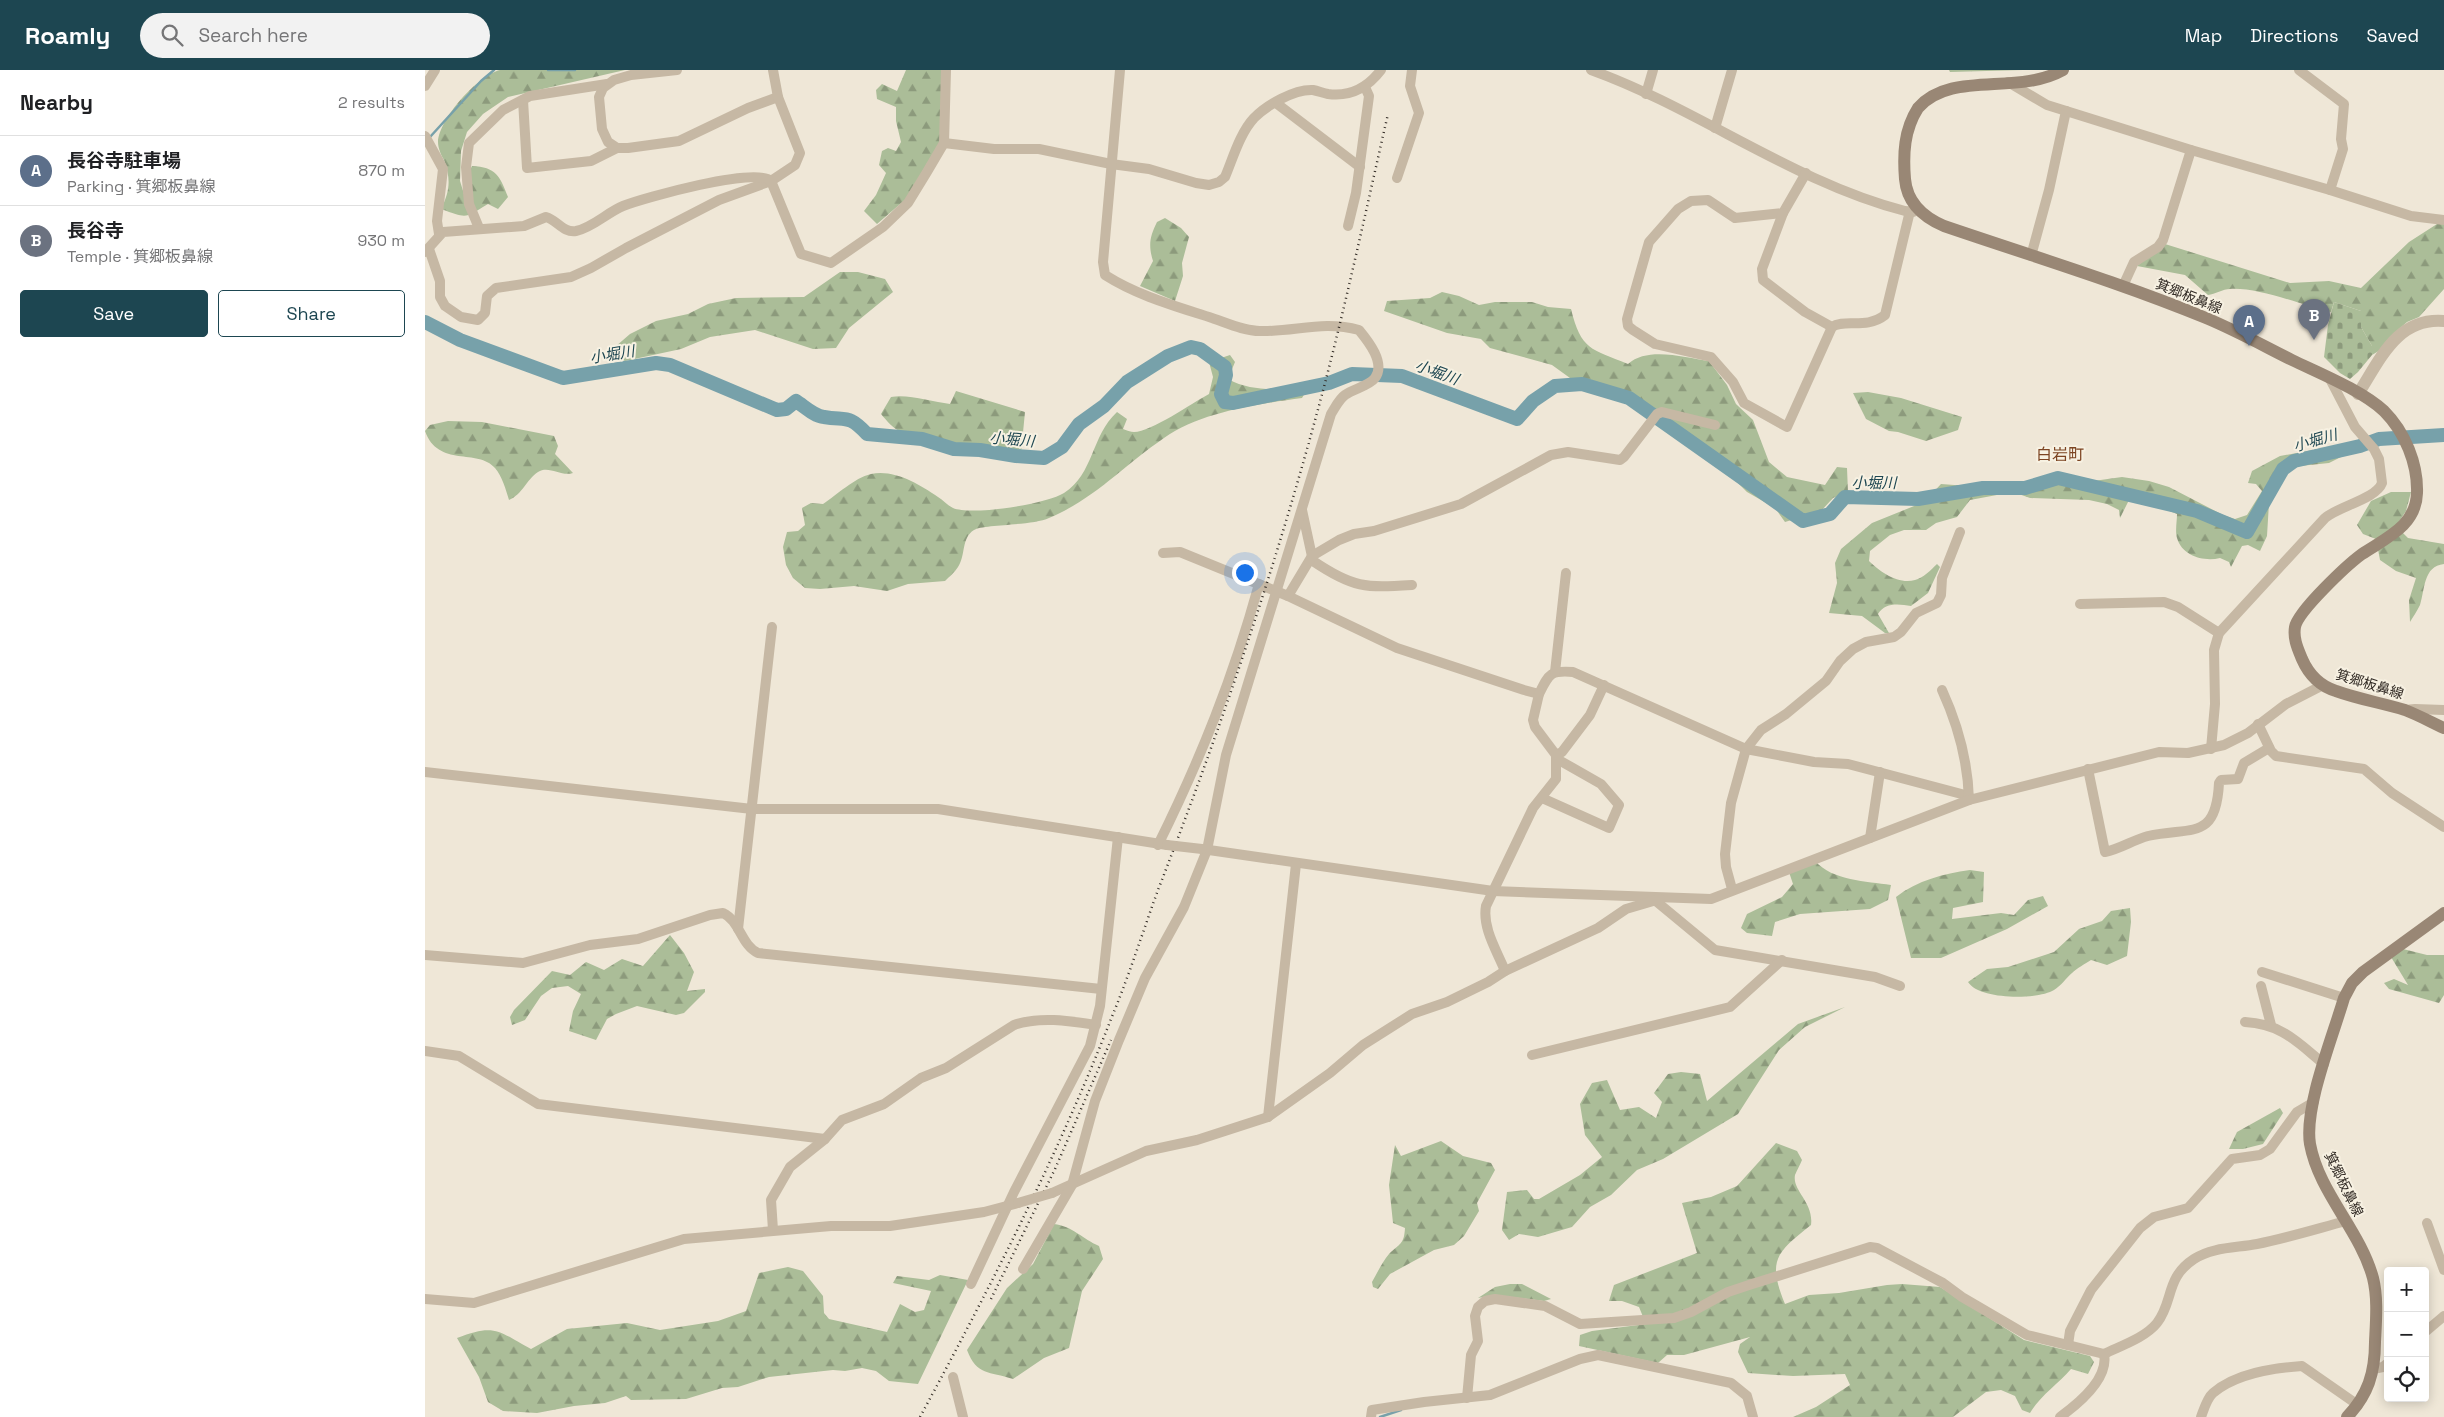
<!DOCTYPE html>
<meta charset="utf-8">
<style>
:root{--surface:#fff;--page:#f2f2f2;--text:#202124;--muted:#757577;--line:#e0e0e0;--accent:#1d4651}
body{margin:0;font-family:"Space Grotesk","Noto Sans JP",sans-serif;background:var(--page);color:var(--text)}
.controls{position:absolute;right:15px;bottom:15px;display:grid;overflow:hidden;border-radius:5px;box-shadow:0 2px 12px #0003}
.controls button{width:45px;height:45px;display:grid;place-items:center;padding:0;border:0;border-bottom:1px solid var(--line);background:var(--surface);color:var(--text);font:25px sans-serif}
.you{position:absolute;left:819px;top:502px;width:18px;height:18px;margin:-12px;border:4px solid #fff;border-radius:50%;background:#1a73e8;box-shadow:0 0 0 8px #1a73e833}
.badge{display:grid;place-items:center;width:32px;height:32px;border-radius:50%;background:var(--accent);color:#fff;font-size:16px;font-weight:700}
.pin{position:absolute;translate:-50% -41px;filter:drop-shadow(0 1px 2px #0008)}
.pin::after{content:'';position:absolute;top:26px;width:18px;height:15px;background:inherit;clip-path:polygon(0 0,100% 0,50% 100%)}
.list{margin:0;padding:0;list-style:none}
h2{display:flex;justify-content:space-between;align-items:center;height:65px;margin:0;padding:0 20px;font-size:21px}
h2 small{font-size:16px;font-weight:400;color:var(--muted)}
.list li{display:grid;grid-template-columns:32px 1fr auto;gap:15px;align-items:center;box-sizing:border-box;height:70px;padding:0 20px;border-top:1px solid var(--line)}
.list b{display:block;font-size:19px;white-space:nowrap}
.list p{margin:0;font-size:16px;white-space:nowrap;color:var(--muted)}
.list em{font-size:16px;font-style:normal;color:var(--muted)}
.actions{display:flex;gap:10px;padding:15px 20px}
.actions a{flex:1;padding:11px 0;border:1px solid var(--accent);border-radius:5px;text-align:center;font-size:18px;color:var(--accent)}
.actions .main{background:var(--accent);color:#fff}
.icon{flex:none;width:28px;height:28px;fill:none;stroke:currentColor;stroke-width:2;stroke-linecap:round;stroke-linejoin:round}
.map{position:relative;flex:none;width:2019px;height:1347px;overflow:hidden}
header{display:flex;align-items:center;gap:30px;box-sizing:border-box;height:70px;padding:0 25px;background:var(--accent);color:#fff}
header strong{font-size:24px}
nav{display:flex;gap:28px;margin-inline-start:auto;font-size:18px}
.search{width:350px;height:45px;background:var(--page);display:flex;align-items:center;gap:12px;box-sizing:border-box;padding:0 18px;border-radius:28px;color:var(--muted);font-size:19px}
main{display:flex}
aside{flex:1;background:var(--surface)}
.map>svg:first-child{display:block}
.forest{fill:url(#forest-firs)}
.cemetery{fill:url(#cemetery-stones)}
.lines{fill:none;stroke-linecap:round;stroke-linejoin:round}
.stream{stroke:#77a1aa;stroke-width:2.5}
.river{stroke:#77a1aa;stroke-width:14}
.minor{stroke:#c6b8a4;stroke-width:10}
.tertiary{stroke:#c6b8a4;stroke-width:12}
.secondary{stroke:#998775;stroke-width:12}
.rail{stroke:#322b25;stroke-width:2.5;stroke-dasharray:1 4;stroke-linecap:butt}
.minor-bridge{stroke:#c6b8a4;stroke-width:10}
.labels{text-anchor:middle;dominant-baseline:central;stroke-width:4;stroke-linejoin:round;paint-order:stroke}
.street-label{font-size:14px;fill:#322b25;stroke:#f7f1e2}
.water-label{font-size:15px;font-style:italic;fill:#1d4651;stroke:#f7f1e2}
.quarter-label{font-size:16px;fill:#7c4422;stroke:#f7f1e2}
</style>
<header>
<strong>Roamly</strong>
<div class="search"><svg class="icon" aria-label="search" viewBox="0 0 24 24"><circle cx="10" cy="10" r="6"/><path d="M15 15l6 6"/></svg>Search here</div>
<nav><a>Map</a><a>Directions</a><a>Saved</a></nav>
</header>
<main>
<aside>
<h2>Nearby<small>2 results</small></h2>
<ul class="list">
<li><span class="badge" style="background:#5c6f8a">A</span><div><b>長谷寺駐車場</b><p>Parking · 箕郷板鼻線</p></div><em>870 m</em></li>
<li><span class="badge" style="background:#6b7280">B</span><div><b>長谷寺</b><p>Temple · 箕郷板鼻線</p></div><em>930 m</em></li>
</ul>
<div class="actions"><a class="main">Save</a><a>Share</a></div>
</aside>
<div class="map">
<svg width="2019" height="1347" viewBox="0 0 2019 1347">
<defs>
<pattern id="forest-firs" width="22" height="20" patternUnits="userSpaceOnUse" patternTransform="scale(1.25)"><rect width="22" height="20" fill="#abbd98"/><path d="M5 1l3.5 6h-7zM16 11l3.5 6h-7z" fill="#8c9a7c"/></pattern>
<pattern id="cemetery-stones" width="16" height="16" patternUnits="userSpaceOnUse" patternTransform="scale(1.25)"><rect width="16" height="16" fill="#abbd98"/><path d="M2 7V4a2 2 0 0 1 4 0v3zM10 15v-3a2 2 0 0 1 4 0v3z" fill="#8c9a7c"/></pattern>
</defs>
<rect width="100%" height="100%" fill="#efe7d7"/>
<g class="forest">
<path d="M75 0H200L83 27 58 44 42 62 36 81 35 111 39 124 41 108 47 96C71 97 75 106 83 127L73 139 63 134C39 148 44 149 16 139 25 121 26 109 19 90 16 85 13 78 13 72 14 49 53 5 75 0Z"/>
<path d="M481 0H516V70L481 129 452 154 439 141 451 125 461 103 454 95 457 81 463 78 471 81 476 72 471 51V37L452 29 451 20 457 14 472 21Z"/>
<path d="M1524 0H1598L1525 2Z"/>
<path d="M740 148 756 158 764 167 757 193 758 206 750 231 715 216 728 191C723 175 725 166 732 152Z"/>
<path d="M2012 154H2019V219L1994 247 1982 252 1964 268 1957 279 1947 285V276L1936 257V241L1909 232 1906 242C1878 235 1832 217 1805 219 1798 219 1790 224 1783 225L1760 205 1712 196 1740 174 1865 213 1904 211 1936 218 1984 172Z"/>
<path d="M415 202H433L460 209 468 222 424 258 411 278 388 279 330 260 285 267 256 279 200 291 183 283 205 264 231 251 263 244 283 234 311 228 379 227Z"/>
<path d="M1017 222 1034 226 1054 235 1070 232H1107L1123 237 1146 239C1156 280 1166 279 1203 294 1223 276 1261 288 1284 291L1302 315 1311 334 1328 350 1344 392 1362 407 1400 415 1412 397 1422 398 1423 422 1408 428 1396 441 1360 452 1350 438 1322 422 1312 412 1305 396 1204 326 1145 308 1127 295 1065 278 1056 269 1022 263 959 241 962 231 1005 228Z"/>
<path d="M805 285 810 292 803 309C828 323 854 317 880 323L877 328C833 334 776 342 739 368 698 396 671 428 624 448 607 456 558 454 549 460 536 468 541 485 533 497 530 502 524 507 520 511L483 514 462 521 429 516 395 519 380 518 368 508 361 495 358 477 362 462 373 461 380 455 377 438 386 433 398 434C412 425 429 408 446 404 469 399 494 414 513 427 518 430 522 435 528 438 547 446 622 434 639 423 669 404 666 366 692 342L702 349 698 359C701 360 706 362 709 362 726 362 767 333 784 324L788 307 784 292Z"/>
<path d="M531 321 600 342 596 383C556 375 515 375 477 362 468 359 462 351 456 344L466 327C484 324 507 332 525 334Z"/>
<path d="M1443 322 1476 328 1537 347 1533 360 1501 371 1473 362 1464 361 1441 349 1428 323Z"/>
<path d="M23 351 57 352 129 366 133 376 130 384 148 403C136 407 124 395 113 402 101 410 98 424 84 430 81 420 77 406 70 398 53 378 13 398 0 361L5 355Z"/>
<path d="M1920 374 1928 376 1924 383 1904 393 1875 396 1862 401 1844 433 1842 466 1835 481 1823 475 1817 476 1806 497 1804 492 1795 488C1779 492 1757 486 1752 468 1750 461 1752 451 1752 444L1706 426 1695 448 1694 440 1682 434 1664 430 1605 428 1588 422 1545 430 1532 447 1511 453 1501 460H1479L1465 465 1445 481 1444 491C1455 502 1474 515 1490 510 1498 508 1506 500 1512 494L1515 497 1503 523 1486 536C1474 534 1460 532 1453 544L1464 563H1460L1437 546 1404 543 1412 513 1410 493 1416 479 1447 453 1499 432 1516 414 1556 417 1589 415 1614 409 1654 413 1697 407 1724 411 1744 417 1798 445 1810 449 1822 445 1837 421 1831 414 1823 413 1827 401 1855 386Z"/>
<path d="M1966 422H1986L1981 441 1971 456 1983 468 2019 474V494C1998 496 2000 520 1995 535 1992 541 1988 547 1985 552L1984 530 1991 508 1971 501 1955 490 1951 469 1938 464 1932 455 1946 431Z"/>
<path d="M1390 791C1408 811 1441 811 1466 815L1463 830 1445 839 1375 844 1350 852 1347 866 1322 863 1316 858 1322 844 1357 827 1368 814 1364 802Z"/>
<path d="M1545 800 1559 802 1558 832 1528 838 1527 849 1576 843 1589 845 1603 830 1618 826 1623 836 1582 859 1516 888H1486L1471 827C1493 810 1518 804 1545 800Z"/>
<path d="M1705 838 1706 852 1702 886 1682 895 1666 890C1660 894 1652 898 1647 903 1641 908 1636 916 1629 920 1613 930 1554 930 1543 912L1562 899 1583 897 1629 882 1654 859 1677 851 1686 841Z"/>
<path d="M245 865 259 883 269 902 262 921 280 919V922L259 943 251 945 212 936 191 944 182 949 171 970 144 961 148 941 156 924 143 916 127 918 116 926 100 950 87 955 85 947 89 940 127 901 145 905 161 892 179 900 197 889 218 896Z"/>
<path d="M1974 878 2002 885H2019V925L2014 933 1964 919 1959 913 1969 909 1983 915 1966 887Z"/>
<path d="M1420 937 1380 957 1354 980 1313 1044 1238 1089 1212 1100 1186 1125 1165 1137 1147 1157 1113 1167 1094 1164 1084 1170 1077 1160 1082 1122 1102 1120 1109 1129H1114L1155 1105 1177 1087 1160 1065 1155 1034 1167 1013 1182 1010 1195 1040 1214 1037 1231 1048 1237 1032 1229 1023 1243 1004 1256 1002 1275 1004 1282 1031 1373 954Z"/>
<path d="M1855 1038 1858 1043 1838 1074 1818 1079H1804L1812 1062Z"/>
<path d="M1016 1071 1038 1086 1066 1093 1070 1100 1052 1133 1054 1141 1039 1166 1029 1175 1009 1180 965 1204 953 1219 948 1217 947 1212C952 1203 958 1191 964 1184 975 1173 979 1175 980 1158L968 1153 964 1115 970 1075 976 1086Z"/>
<path d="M1351 1073 1372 1081 1377 1090C1375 1095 1372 1100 1370 1105 1367 1121 1389 1132 1386 1155 1351 1183 1342 1190 1360 1234L1384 1225 1414 1223 1462 1215 1477 1214 1515 1217 1599 1270 1665 1286 1669 1292 1663 1304 1646 1299C1633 1314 1615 1326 1605 1343L1597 1340 1590 1326 1576 1320 1561 1322 1528 1347H1368L1391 1337 1425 1315 1420 1304 1368 1306 1323 1303 1313 1282 1315 1274 1325 1267 1259 1285H1242L1233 1293 1154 1276 1155 1265 1167 1261 1221 1254 1214 1237 1197 1231H1184L1189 1215 1272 1183 1257 1133 1286 1127 1312 1116Z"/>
<path d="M629 1154C647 1156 658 1169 674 1176L678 1189 657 1221 644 1278 619 1288 588 1309C564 1301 552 1306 542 1280L582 1218 608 1194Z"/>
<path d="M363 1197 378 1201 398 1226 399 1243 404 1249 462 1262 475 1234 490 1242 499 1240 506 1221 468 1213 472 1206 504 1210 515 1205 543 1210 493 1314 464 1311 451 1301 437 1298 420 1301 408 1300 344 1307 313 1317 297 1318 261 1329 206 1330 201 1326 180 1333 149 1336 112 1343 78 1341 63 1332 54 1307 32 1268C70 1253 73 1261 106 1279L142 1259 202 1253 235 1260 293 1251 321 1241 334 1203Z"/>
<path d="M1085 1214H1097L1126 1229 1119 1231 1069 1225 1053 1228 1070 1217Z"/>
</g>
<path class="cemetery" d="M1909 232 1936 241V257L1947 276V285L1933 302 1925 309 1915 303 1899 287 1903 255Z"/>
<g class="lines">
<g class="stream">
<path d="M123 0H150"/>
<path d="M5 67 56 11 69 0"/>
<path d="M955 1347 976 1340"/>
</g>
<path class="river" d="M0 252 35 270 138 308 231 293 245 295 352 340 361 339 371 331C379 336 389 346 399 347 422 351 423 344 442 364L497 369 529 379 555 380 591 386 619 388 637 377 654 354 679 336 702 312 743 286 766 277 775 279 800 297 801 305 796 324 800 332 808 333 904 313 927 304 977 306 1092 349 1108 331 1130 316 1157 314 1204 328 1378 451 1405 444 1420 427 1493 429 1558 418H1600L1633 408 1772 441 1822 462 1858 399 1869 391 1935 376 1954 369 2019 365"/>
<g class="minor">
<path d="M252 0 206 5 189 10 178 18 174 27 177 59 183 72 192 78H203L254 71 323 38 353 27"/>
<path d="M1166 0C1274 39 1368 112 1480 141L1488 142 1490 139"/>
<path d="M1874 0 1919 34 1916 69 1918 79 1905 120"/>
<path d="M1583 12 1622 35 1766 80 1905 120 1986 146 2019 150"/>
<path d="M0 16 10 0"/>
<path d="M1221 24 1228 0"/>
<path d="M98 30 102 98 166 91 192 78"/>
<path d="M851 33 935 97"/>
<path d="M1290 58 1307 0"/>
<path d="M0 66 18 99 12 151 14 164"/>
<path d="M519 73 569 79H614L686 94 724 99 771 113 784 115 794 112 800 107C808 88 815 63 829 48 842 35 869 19 888 20 893 21 898 23 903 24 925 27 943 17 956 0"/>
<path d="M1381 103 1358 143 1310 148 1283 130 1266 131 1253 139 1224 172 1202 249 1203 256 1208 260 1230 274 1286 287 1308 312 1319 333 1362 357 1407 257C1419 248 1441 260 1460 245L1485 141"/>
<path d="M972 108 994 43 985 16 987 0"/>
<path d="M1358 143 1337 199 1338 210 1380 242 1407 257"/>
<path d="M923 156 931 123 944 26 940 17"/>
<path d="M54 158 44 134 41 97 44 73 78 40 105 26 182 14"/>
<path d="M4 179 15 211V227L20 236 36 247 53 250 60 243 62 226 71 218 146 207 166 198 201 178 294 130 346 111 370 95 375 83 353 27 348 0"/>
<path d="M0 182 18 162 99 156 121 147C132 150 138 163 151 161 167 158 183 142 198 136 218 128 333 96 346 111L376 184 406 193 458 157 483 133 502 102 519 73 521 0"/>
<path d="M1606 186 1624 120 1641 41"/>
<path d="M1698 216 1709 192 1733 177 1738 170 1766 80"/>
<path d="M877 440 888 491C928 518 940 518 987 515"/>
<path d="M738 483 755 482 863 526 972 578 1099 620 1114 624C1124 604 1125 600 1148 602L1321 679 1389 692 1423 694 1544 726"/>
<path d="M863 526 887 486 914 470 929 464 949 461 1036 434 1126 385 1143 382 1195 390 1199 387 1232 344 1237 342 1290 355"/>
<path d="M1655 534 1739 532 1753 537 1794 563"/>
<path d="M1130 602 1141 503"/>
<path d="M1517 620C1533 655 1543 692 1544 730"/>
<path d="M1980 640 1990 639 2019 640"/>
<path d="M1833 654 1846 681 1851 686 1939 699 1967 723 2019 757"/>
<path d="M1786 679 1790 634 1789 580 1794 563 1900 448C1914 436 1951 429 1957 413L1954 389 1949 379 1930 357 1905 309"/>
<path d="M1131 685 1137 682 1165 645 1179 615"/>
<path d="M1663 699 1680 782C1695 779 1708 770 1723 766 1766 756 1791 772 1794 713L1796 710 1813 709 1819 693 1844 678"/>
<path d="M0 702 327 739H513L742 775"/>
<path d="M1117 728 1184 758 1194 735 1176 714 1132 689"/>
<path d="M1445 768 1455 702"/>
<path d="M733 775C776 688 808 608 834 514"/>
<path d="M777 779 1068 821 1286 829 1544 730 1734 682 1763 683 1799 675 1823 663 1861 634 1898 615"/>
<path d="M1307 819 1301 797 1300 784 1306 733 1321 679 1336 660 1361 644 1401 611 1415 591 1428 579 1441 572 1469 567 1476 562 1491 543 1512 533 1516 525 1517 508 1535 462"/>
<path d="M1232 832 1290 880 1450 907 1475 916"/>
<path d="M313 859 347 557"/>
<path d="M0 885 98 893 165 875 213 869 285 845 298 843C315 851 316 875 333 883L676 919"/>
<path d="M1080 901C1072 881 1057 858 1061 836L1108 738 1131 709V685L1110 657 1108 650 1114 624"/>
<path d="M1837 902 1919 928"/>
<path d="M1836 916 1846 955"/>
<path d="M1820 952C1857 954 1872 972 1899 994"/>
<path d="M0 981 34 986 113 1034 400 1069"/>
<path d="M1107 985 1305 937 1357 890"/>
<path d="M843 1047 871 794"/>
<path d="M627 1123 721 1081 772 1070 843 1047 905 1003 938 975 987 944 1022 932 1063 912 1080 901 1173 858 1201 839 1235 829"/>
<path d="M2002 1153 2019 1200"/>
<path d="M348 1160 346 1130 365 1097 400 1069 417 1050 459 1034 496 1008 521 998 589 955C615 946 645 951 671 955"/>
<path d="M598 1199 647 1115 670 1031 694 970 720 908 759 837 782 780 801 685 906 344C910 338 914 329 920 325 928 319 944 316 950 308 961 293 943 271 934 260 898 250 870 262 835 261 819 261 802 253 787 248 750 236 713 226 680 205L678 192 695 0"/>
<path d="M546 1214 589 1122 665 976 675 936 693 767"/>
<path d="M0 1229 49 1233 259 1169 406 1156H465L559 1142 593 1133"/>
<path d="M2000 1262 2019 1246"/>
<path d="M1643 1275 1645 1261 1666 1220 1715 1158 1729 1147 1763 1138 1807 1089 1835 1085 1845 1079 1872 1042 1889 1032"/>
<path d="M1679 1284C1695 1276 1720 1268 1732 1253 1749 1231 1740 1208 1769 1189 1787 1177 1811 1178 1832 1174 1862 1168 1891 1159 1921 1151"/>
<path d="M1948 1299 1958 1297 1963 1293"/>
<path d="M528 1307 538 1347"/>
<path d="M1042 1328 1046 1285 1053 1271 1050 1246 1053 1237 1060 1231 1070 1229 1120 1236 1155 1254 1249 1248 1266 1242 1303 1222 1324 1215 1445 1177 1452 1178 1518 1213 1537 1227 1602 1265 1679 1284C1684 1309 1653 1334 1635 1347"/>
<path d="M946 1347 947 1340 999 1332 1065 1325 1155 1289 1173 1285 1306 1313 1322 1326 1328 1347"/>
<path d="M1776 1347C1779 1339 1782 1328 1788 1323 1811 1303 1848 1298 1877 1296L1933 1335"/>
</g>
<path class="tertiary" d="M1933 324C1955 290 1972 247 2019 251"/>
<g class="secondary">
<path d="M1638 0C1592 26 1526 0 1493 38 1479 60 1478 84 1480 109 1482 133 1498 147 1519 156 1607 186 1696 213 1781 248 1810 260 1839 276 1867 290 1896 304 1936 320 1959 341 1980 362 1993 394 1992 423 1991 456 1961 468 1937 484 1922 495 1873 541 1870 557 1868 569 1873 579 1877 589 1884 605 1895 616 1911 621 1933 629 1957 633 1980 640 1993 645 2006 652 2019 658"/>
<path d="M1922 1347C1943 1325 1950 1303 1950 1272 1951 1251 1953 1228 1948 1208 1935 1160 1894 1123 1885 1074 1879 1037 1908 966 1919 928L1927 913 1938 902 2019 843"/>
</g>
<g class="rail">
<path d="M566 1229 630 1099 686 970"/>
<path d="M495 1347C566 1216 634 1083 688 944 705 903 718 861 733 820 794 663 848 505 892 343 919 244 940 144 963 44"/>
</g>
<g class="minor-bridge">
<path d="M742 775 777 779"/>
<path d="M593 1133 627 1123"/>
</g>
</g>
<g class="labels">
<g class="street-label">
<text transform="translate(1764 226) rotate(22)">箕郷板鼻線</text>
<text transform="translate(1945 614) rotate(17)">箕郷板鼻線</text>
<text transform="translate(1919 1114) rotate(64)">箕郷板鼻線</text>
</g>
<g class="water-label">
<text transform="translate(187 284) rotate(-9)">小堀川</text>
<text transform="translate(1012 302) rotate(20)">小堀川</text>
<text transform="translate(587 369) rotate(5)">小堀川</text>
<text transform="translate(1890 370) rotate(-16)">小堀川</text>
<text x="1449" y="412">小堀川</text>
</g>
<g class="quarter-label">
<text x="1635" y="384">白岩町</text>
</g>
</g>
</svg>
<div class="controls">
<button>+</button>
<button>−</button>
<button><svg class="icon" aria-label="locate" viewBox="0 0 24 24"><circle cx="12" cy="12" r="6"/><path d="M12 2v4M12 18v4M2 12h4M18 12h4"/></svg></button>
</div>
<div class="you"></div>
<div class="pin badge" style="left:1824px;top:276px;background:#5c6f8a">A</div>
<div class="pin badge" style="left:1889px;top:270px;background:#6b7280">B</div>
</div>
</main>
